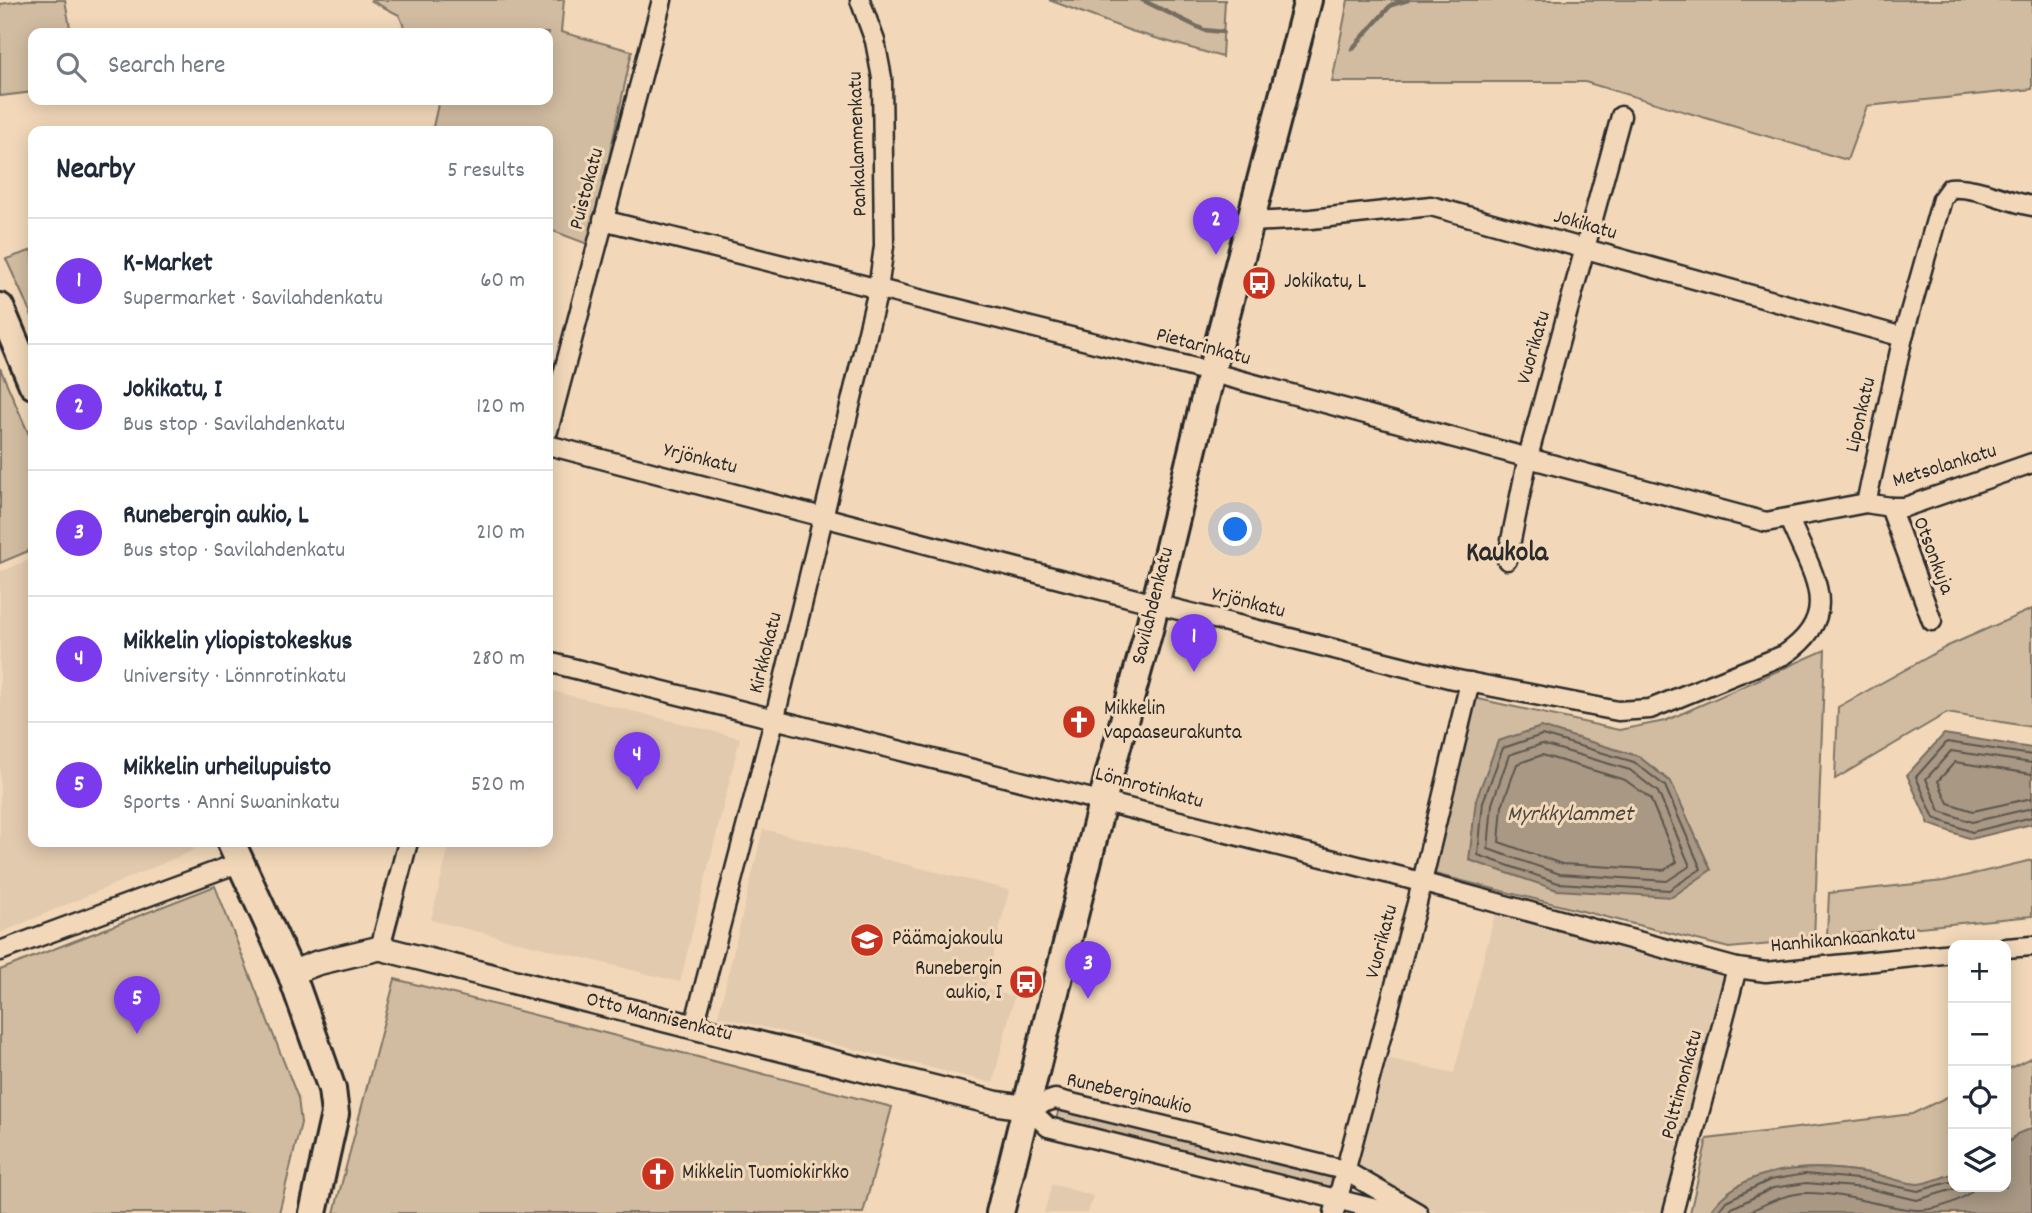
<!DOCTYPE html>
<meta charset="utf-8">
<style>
:root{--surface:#fff;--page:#f2f2f3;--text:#1f2937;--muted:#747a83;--line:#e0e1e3;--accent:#7c3aed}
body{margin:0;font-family:Dekko,sans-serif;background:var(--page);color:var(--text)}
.controls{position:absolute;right:21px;bottom:21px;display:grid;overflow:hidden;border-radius:14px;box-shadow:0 4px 18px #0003}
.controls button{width:63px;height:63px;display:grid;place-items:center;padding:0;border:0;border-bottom:2px solid var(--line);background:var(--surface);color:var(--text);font:35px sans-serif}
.you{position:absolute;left:1236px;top:530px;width:24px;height:24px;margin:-18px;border:5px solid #fff;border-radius:50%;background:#1a73e8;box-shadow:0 0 0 10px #1a73e833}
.badge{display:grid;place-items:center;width:46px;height:46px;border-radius:50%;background:var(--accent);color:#fff;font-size:23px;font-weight:700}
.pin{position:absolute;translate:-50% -58px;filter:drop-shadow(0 2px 4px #0008)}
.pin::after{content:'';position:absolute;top:37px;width:24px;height:21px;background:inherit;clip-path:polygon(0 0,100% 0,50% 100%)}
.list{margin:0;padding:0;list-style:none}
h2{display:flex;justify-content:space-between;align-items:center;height:91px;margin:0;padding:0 28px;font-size:30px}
h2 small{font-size:23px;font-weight:400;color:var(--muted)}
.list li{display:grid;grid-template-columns:46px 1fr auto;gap:21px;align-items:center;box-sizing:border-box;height:126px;padding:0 28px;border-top:2px solid var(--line)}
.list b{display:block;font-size:26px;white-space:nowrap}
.list p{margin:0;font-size:23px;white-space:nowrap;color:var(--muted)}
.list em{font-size:23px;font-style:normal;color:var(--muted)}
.icon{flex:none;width:38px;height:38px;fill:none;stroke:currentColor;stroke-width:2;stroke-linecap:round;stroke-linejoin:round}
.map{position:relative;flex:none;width:2032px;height:1213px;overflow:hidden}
.search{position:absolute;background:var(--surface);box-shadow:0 4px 18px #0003;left:28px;top:28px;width:525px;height:77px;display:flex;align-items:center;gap:18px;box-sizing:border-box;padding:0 24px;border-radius:14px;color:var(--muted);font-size:26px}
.panel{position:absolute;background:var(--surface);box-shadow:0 4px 18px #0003;left:28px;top:126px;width:525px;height:721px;border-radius:14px}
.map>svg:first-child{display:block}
.built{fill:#e2caae}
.green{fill:#d1bca1;stroke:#7e7466;stroke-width:2}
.water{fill:#a89884;stroke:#766c60;stroke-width:2}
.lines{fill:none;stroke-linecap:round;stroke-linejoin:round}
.shore{stroke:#5d574f;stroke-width:2}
.stream{stroke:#766c60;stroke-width:4.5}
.minor-casing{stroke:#2b2b2b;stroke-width:23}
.tertiary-casing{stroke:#2b2b2b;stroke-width:28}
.secondary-casing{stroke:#2b2b2b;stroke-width:32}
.minor{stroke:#f2d8b9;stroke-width:18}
.tertiary{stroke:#f2d8b9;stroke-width:23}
.secondary{stroke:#f2d8b9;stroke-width:26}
.labels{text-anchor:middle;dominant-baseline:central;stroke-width:6;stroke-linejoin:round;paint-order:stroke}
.street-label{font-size:21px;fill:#2b2b2b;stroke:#f2d8b9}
.poi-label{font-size:21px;fill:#2b2b2b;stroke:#f2d8b9;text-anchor:start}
.water-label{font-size:23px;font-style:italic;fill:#4a4641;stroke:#f2d8b9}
.district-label{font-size:28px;font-weight:bold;fill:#2b2b2b;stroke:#f2d8b9}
</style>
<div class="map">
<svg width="2032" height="1213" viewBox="0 0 2032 1213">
<rect width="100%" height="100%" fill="#f2d8b9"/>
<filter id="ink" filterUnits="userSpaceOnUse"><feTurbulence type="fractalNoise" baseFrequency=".0143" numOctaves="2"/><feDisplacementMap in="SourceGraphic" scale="14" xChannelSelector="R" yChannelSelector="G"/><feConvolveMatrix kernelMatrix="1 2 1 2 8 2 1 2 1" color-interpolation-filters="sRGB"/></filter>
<g filter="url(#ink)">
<g class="built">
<path d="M33 558V842H190L194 850 0 933V572Z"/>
<path d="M548 690 740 738 680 982 431 920 450 842H548Z"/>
<path d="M763 829 1009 890 985 989 1014 997 993 1083 718 1016Z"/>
<path d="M1497 906 1728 964 1664 1213H1436L1355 1167 1383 1057 1454 1073Z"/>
<path d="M1052 1184 1093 1196 1088 1213H1044Z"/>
</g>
<g class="green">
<path d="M27 0H65L71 33H33V92L0 96V4Z"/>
<path d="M370 0H564L561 32 632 51 590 245 548 229V131H432L439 100H548V33H407L399 15Z"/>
<path d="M1049 0H1225L1222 57 1131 31Z"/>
<path d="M1348 0H2032V89L1867 106 1847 160 1585 82H1332Z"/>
<path d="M33 250V318L6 259Z"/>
<path d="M0 368 33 444V549L0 563Z"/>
<path d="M2032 609V727L1947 713 1835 779 1838 707 1948 646Z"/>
<path d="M1825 650 1814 940 1729 948 1431 873 1474 698 1619 730 1665 721Z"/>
<path d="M2032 860V916L1827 936 1829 893 1944 881Z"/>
<path d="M215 886 298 1098 301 1123 279 1213H0V970Z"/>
<path d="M395 979 892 1107 863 1213H334Z"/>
<path d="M2032 1057V1128L2017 1134 2006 1145V1070Z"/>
<path d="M1953 1094V1174C1942 1177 1928 1184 1917 1184 1901 1183 1884 1175 1869 1173 1815 1164 1742 1163 1709 1213H1690L1707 1139 1912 1114Z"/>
<path d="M1060 1103 1342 1174 1336 1195 1055 1125Z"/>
</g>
<g class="water">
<path d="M1541 727 1638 756 1671 782 1711 870 1672 897 1557 890 1469 860 1476 800 1498 741Z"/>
<path d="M1944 734 2032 748V824L1971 839 1929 824 1907 775Z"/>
<path d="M2032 1128V1213H1709C1742 1163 1815 1164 1869 1173 1884 1175 1901 1183 1917 1184 1928 1184 1942 1177 1953 1174V1187H2006V1145L2017 1134Z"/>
</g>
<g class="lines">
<g class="shore">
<path d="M1542 735 1634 762 1665 786 1701 869 1669 890 1558 883 1478 855 1483 802 1503 748Z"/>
<path d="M1542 744 1630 770 1658 792 1690 866 1667 881 1560 874 1488 849 1492 804 1509 755Z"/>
<path d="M1542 755 1625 780 1650 798 1677 862 1664 870 1562 864 1499 842 1502 806 1517 764Z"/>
<path d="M2032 755 1947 742 1916 777 1934 818 1972 832 2032 817"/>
<path d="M2032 763 1951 751 1926 779 1940 811 1972 822 2032 808"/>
<path d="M2032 774 1955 762 1938 781 1948 803 1973 811 2032 798"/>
<path d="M1717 1213 1726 1201 1770 1180 1805 1174 1867 1180 1918 1191 1953 1181"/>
<path d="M1728 1213 1732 1208 1773 1188 1806 1183 1866 1188 1917 1200 1961 1187"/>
<path d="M1746 1213C1766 1204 1785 1193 1808 1193 1845 1193 1880 1207 1916 1210 1933 1211 1965 1201 1975 1187"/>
</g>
<g class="stream">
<path d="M1142 0 1204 30 1223 32"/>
<path d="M1352 49 1391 5 1408 0"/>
</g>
<g class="minor-casing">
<g id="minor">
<path d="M603 220 1191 367 1766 522 1866 503 1890 507H1905L2032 463"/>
<path d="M1250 222 1311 219 1431 206 1903 337"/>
<path d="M548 431 662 0"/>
<path d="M548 445 1155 604 1453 679 1618 711 1650 709 1784 655C1846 614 1811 573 1789 519"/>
<path d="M1866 503 1903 337 1942 199 1950 188C1977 186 2004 201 2032 206"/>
<path d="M1890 507 1932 621"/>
<path d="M1507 560 1528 457 1621 116"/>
<path d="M548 662 1402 877 1737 968 1766 972 1953 953"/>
<path d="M380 948 408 842"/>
<path d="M2006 948 2032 946"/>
<path d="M0 951 241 862"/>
<path d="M694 1026 775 717 878 290 884 246 882 78 875 41 860 0"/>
<path d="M1334 1213 1417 903 1470 682"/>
<path d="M1392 1213 1048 1127 1028 1108 1055 1099 1344 1170 1418 1213"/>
<path d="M1673 1213 1737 968"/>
</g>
</g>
<g class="tertiary-casing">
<path id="tertiary" d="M291 973 317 963 380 948 995 1103 1028 1108"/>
</g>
<g class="secondary-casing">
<g id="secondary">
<path d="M0 307 33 385"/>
<path d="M231 842 291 973 332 1089 335 1114 313 1213"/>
<path d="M1000 1213 1108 779 1149 630 1215 357 1308 0"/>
</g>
</g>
<use href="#minor" class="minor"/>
<use href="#tertiary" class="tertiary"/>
<use href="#secondary" class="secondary"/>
</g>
</g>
<defs>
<g id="bus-disc" transform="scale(1.75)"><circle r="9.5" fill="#c8321e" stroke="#f2d8b9"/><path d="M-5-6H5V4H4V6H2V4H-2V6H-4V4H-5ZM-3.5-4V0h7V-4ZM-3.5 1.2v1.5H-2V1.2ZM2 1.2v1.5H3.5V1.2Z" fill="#fff"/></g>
<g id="church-disc" transform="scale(1.75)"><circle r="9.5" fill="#c8321e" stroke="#f2d8b9"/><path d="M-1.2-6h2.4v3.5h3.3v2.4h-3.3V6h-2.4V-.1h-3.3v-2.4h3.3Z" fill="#fff"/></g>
<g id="school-disc" transform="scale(1.75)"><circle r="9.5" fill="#c8321e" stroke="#f2d8b9"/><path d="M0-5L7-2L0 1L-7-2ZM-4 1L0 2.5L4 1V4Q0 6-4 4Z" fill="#fff"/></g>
</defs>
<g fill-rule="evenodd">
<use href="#bus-disc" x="1259" y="283"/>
<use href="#church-disc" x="1079" y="722"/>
<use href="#school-disc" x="867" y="940"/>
<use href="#bus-disc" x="1026" y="982"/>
<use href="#church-disc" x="658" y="1174"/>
</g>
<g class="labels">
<g class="street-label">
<text transform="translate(859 144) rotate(-92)">Pankalammenkatu</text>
<text transform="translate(588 189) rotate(-75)">Puistokatu</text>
<text transform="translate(1585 226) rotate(16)">Jokikatu</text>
<text transform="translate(1203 348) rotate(15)">Pietarinkatu</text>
<text transform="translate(1535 348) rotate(-74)">Vuorikatu</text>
<text transform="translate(1862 415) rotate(-77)">Liponkatu</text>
<text transform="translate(700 460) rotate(14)">Yrjönkatu</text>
<text transform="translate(1945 467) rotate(-17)">Metsolankatu</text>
<text transform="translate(1932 556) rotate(69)">Otsonkuja</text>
<text transform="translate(1248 604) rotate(14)">Yrjönkatu</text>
<text transform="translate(1154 606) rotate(-76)">Savilahdenkatu</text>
<text transform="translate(767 653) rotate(-76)">Kirkkokatu</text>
<text transform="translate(1149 789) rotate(15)">Lönnrotinkatu</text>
<text transform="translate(1843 941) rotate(-5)">Hanhikankaankatu</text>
<text transform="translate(1383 942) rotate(-75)">Vuorikatu</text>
<text transform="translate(659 1018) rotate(14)">Otto Mannisenkatu</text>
<text transform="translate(1683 1085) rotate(-75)">Polttimonkatu</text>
<text transform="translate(1129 1095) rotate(13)">Runeberginaukio</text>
</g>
<g class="poi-label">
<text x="1284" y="283">Jokikatu, L</text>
<text x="1104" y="710">Mikkelin<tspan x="1104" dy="24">vapaaseurakunta</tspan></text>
<text x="892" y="940">Päämajakoulu</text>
<text x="1002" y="970" text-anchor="end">Runebergin<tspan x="1002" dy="24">aukio, I</tspan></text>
<text x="682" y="1174">Mikkelin Tuomiokirkko</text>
</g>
<g class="water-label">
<text x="1570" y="815">Myrkkylammet</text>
</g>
<g class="district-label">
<text x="1507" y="555">Kaukola</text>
</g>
</g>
</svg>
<div class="controls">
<button>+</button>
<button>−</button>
<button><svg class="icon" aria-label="locate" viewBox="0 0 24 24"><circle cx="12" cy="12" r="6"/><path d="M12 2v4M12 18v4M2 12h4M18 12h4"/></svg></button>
<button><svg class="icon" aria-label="layers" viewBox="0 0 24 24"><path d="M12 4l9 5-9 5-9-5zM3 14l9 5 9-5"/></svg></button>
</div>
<div class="you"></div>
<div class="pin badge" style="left:1194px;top:672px">1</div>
<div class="pin badge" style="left:1216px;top:255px">2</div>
<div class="pin badge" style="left:1088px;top:999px">3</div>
<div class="pin badge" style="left:637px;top:790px">4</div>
<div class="pin badge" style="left:137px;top:1034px">5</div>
<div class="search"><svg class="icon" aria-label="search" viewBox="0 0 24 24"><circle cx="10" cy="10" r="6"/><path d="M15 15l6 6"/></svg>Search here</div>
<section class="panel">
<h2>Nearby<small>5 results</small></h2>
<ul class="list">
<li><span class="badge">1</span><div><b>K-Market</b><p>Supermarket · Savilahdenkatu</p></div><em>60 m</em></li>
<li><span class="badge">2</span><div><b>Jokikatu, I</b><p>Bus stop · Savilahdenkatu</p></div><em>120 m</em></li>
<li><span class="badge">3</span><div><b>Runebergin aukio, L</b><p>Bus stop · Savilahdenkatu</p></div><em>210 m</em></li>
<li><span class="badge">4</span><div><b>Mikkelin yliopistokeskus</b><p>University · Lönnrotinkatu</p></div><em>280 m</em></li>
<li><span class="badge">5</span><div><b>Mikkelin urheilupuisto</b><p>Sports · Anni Swaninkatu</p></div><em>520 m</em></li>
</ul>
</section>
</div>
